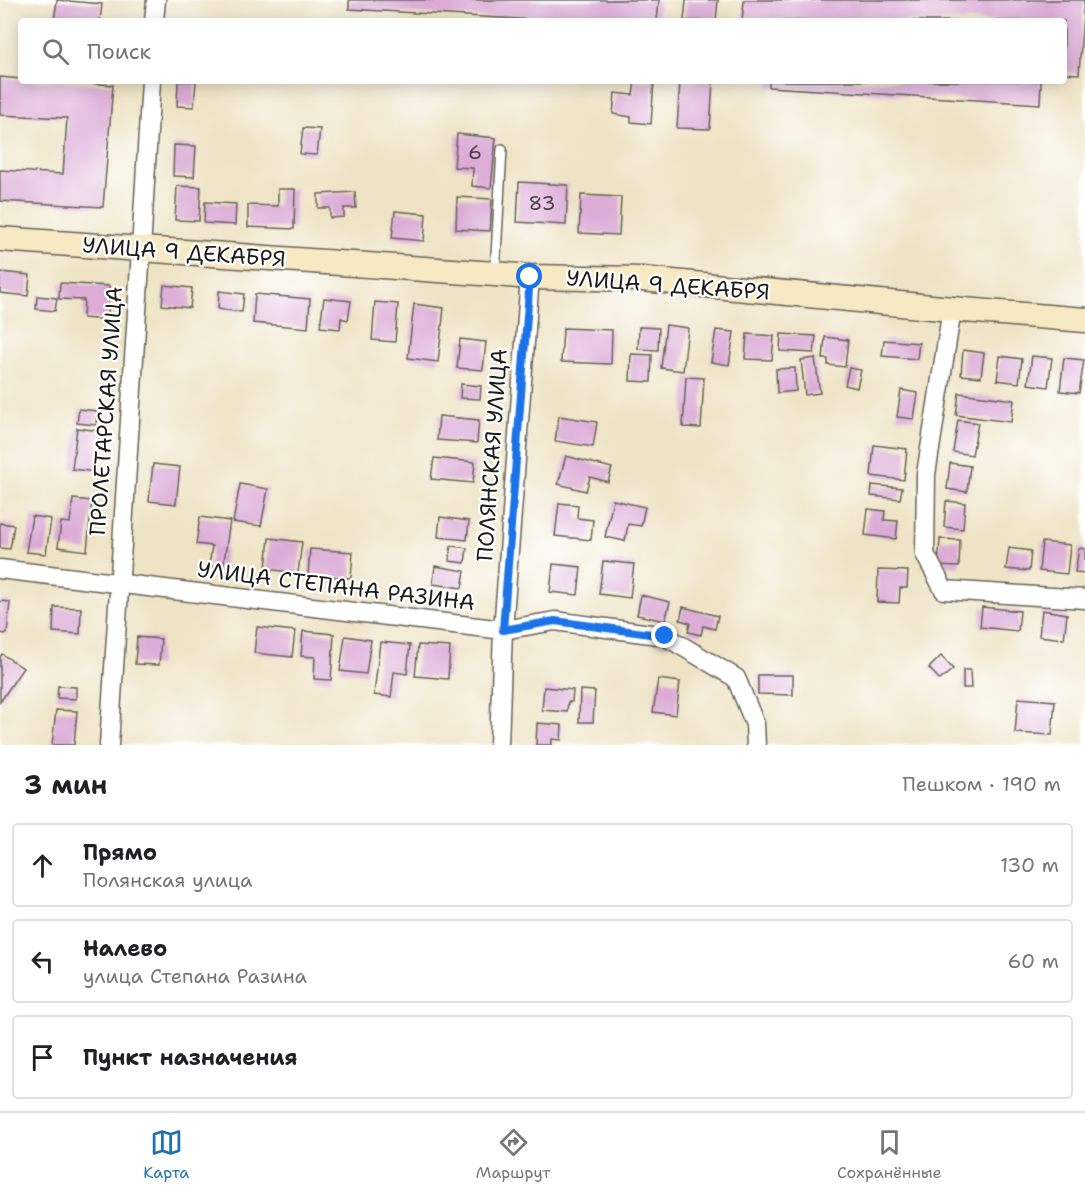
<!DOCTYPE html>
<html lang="ru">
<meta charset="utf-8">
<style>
:root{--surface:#fff;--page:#f2f2f2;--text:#202124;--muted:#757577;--line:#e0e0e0;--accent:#1f6fb2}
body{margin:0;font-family:"Shantell Sans",sans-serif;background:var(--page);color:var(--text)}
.stop{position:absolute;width:18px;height:18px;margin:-14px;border:4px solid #1a73e8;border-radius:50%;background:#fff}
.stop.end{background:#1a73e8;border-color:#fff;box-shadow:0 2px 6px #0008}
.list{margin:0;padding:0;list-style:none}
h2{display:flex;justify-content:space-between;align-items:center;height:78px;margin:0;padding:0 24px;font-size:26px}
h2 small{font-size:20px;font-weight:400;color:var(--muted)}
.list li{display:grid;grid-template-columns:39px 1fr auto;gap:18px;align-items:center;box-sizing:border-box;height:84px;margin:0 12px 12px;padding:0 12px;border:2px solid var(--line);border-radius:6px}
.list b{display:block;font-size:22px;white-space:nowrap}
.list p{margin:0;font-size:20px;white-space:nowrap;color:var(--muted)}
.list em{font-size:20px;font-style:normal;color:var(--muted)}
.icon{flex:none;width:33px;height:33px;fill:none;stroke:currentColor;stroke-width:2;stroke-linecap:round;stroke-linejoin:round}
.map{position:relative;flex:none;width:1085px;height:745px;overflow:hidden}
.search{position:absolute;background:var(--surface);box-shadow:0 3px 15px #0003;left:18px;right:18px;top:18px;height:66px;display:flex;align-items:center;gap:15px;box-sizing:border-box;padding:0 21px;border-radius:6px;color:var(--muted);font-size:22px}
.sheet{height:366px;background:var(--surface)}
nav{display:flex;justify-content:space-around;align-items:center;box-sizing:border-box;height:84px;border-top:2px solid var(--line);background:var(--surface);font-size:16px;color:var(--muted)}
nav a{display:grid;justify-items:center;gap:3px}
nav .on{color:var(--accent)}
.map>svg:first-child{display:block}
.building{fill:#dcacd7}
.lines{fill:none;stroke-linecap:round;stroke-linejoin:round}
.lane-casing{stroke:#666257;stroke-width:12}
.street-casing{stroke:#666257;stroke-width:21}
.secondary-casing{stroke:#666257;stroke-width:27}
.lane{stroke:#fff;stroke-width:9}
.street{stroke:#fff;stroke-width:18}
.secondary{stroke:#f6e9c3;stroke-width:24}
.route{stroke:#1a73e8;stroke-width:8}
.labels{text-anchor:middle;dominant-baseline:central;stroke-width:4.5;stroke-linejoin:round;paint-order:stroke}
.number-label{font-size:20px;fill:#4c404b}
.street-label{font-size:22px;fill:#1c1c1c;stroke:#fff}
</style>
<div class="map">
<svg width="1085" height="745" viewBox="0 0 1085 745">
<rect width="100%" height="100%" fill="#fff"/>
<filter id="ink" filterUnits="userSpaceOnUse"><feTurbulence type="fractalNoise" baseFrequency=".0167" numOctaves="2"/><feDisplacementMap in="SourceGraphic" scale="12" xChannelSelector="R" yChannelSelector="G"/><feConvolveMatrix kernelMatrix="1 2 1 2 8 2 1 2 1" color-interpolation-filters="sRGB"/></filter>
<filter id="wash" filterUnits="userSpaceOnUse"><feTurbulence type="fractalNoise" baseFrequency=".008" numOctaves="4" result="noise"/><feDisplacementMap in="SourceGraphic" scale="24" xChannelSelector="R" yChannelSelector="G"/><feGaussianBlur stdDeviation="1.35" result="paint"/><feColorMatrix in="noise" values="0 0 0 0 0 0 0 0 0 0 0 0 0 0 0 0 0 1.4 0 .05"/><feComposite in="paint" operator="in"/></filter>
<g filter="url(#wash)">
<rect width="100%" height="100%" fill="#eee3c5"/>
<g id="blocks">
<g class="building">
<path d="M57 0 102 4 100 21H54Z"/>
<path d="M349 0H659L657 21H550L349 9Z"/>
<path d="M686 0H718L716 21H684Z"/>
<path d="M744 0H1084L1079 74 1064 73V21H742Z"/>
<path d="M0 77 21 79V81H56L113 85 103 207 0 201V170L63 174 67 118 0 115Z"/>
<path d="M178 81H196L194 107 177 106Z"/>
<path d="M635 81H654L651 124 631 122V117L613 114 615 93 633 95Z"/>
<path d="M680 81H713L710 129 677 128Z"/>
<path d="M769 81H1041L1040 104 769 87Z"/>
<path d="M303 128 320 129 317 155 300 154Z"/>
<path d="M457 134 496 138 491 188 472 186 473 168 454 167Z"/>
<path d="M174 145 196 146 194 177 173 176Z"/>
<path d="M519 182 568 185 566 225 517 222Z"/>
<path d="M177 186 201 187 199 221 175 220Z"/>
<path d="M278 189H295L294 229 248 227V205L278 206Z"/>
<path d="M355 192 356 208H344V217L330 218V208H318V194Z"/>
<path d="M581 195 621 197 619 235 579 233Z"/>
<path d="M457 197 492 199 490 231 456 229Z"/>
<path d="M205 202 236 204 235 225 204 223Z"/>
<path d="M395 211 426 214 424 241 392 238Z"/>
<path d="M0 272 30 275 28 296 0 293Z"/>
<path d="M60 283 109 286 108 320 83 318 84 300 59 299Z"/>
<path d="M164 285 192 288 190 308 162 305Z"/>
<path d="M219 291 244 294 242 312 218 309Z"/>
<path d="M255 294 310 299 308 328 253 323Z"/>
<path d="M37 296 57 298 55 311 36 309Z"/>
<path d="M324 298 351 301 348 320 341 318 340 329 320 327Z"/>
<path d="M375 302 398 304 395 342 372 340Z"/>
<path d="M414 304 444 308 438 362 408 358Z"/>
<path d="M666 325 688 328 683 371 661 368Z"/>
<path d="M639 327 659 328 658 350 638 349Z"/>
<path d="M563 328 612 330 611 364 561 362Z"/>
<path d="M716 330 734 332 729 365 711 362Z"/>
<path d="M747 334 774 336 772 360 745 359Z"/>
<path d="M781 334 816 336 814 353 780 351Z"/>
<path d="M825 337 848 340 845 367 828 365V359H823Z"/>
<path d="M460 339 486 342 483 370 457 368Z"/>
<path d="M884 340 919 343 917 359 882 356Z"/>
<path d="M963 350 984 353 981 377 961 375Z"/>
<path d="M631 354 652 355 651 382 630 381Z"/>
<path d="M1000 356 1022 359 1019 383 997 380Z"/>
<path d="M1032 356 1052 358 1048 387 1028 384Z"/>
<path d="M815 358 820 393 805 395 801 360Z"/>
<path d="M1064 358 1084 360 1079 393 1060 391Z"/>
<path d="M795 368 796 391 777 393 776 369Z"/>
<path d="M849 368 861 370 857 388 845 385Z"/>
<path d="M686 377 704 378 701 428 683 427Z"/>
<path d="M461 384 481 386 480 399 460 398Z"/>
<path d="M901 390 918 393 914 419 897 417Z"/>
<path d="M959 393 1014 400 1011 422 956 415Z"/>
<path d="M79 409 97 411 96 425 77 423Z"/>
<path d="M439 416 479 420 477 443 437 440Z"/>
<path d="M559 416 597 422 593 447 555 441Z"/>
<path d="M958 420 978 423 972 455 953 452Z"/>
<path d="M77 428 100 431 95 472 72 469Z"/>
<path d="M874 445 907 449 904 480 871 476Z"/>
<path d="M566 456 612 468 608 482 590 477 586 491 558 484Z"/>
<path d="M434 458 475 462 473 483 431 479Z"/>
<path d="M950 463 970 466 967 492 947 489Z"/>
<path d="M153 464 180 467 176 504 149 501Z"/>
<path d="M240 484 268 489 261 526 233 522Z"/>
<path d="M872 485 902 488 900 499 871 496Z"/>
<path d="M73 499 92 501 87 551 58 547 61 522 70 523Z"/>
<path d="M613 500 645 507 641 526 628 524 625 541 605 537Z"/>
<path d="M946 501 965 503 963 529 944 527Z"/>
<path d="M559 503 578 505 577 518 593 520 591 540 555 536Z"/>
<path d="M868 509 885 511 884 520 898 521 896 539 865 535Z"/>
<path d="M32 516 51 519 46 554 26 552Z"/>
<path d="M200 517 230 521 223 568 209 566 212 546 196 544Z"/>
<path d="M440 517 469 521 467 540 438 537Z"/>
<path d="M0 523 14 525 10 549 0 548Z"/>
<path d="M269 538 302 542 298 573 266 569Z"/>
<path d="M940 539 960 540 959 567 938 566Z"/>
<path d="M1042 542 1070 545 1067 574 1039 571Z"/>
<path d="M451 546 467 548 465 563 449 561Z"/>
<path d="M1009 548 1031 551 1029 571 1006 569Z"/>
<path d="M1079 548 1085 549V573L1075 572Z"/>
<path d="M310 549 353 552 351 578 308 575Z"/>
<path d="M603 561 634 564 630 598 599 594Z"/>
<path d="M553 564 581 567 578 595 550 592Z"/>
<path d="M435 566 465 571 462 588 433 584Z"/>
<path d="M878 570 908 571 907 588H900L899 603 877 602Z"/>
<path d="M641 595 670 602 665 621 637 615Z"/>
<path d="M0 601 10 602 7 634 0 633Z"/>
<path d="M54 607 81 608 80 634 53 632Z"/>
<path d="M683 607 718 616 715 629 703 626 701 635 688 632 690 623 680 620Z"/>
<path d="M982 607 1020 611 1018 631 980 627Z"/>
<path d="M1042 610 1067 614 1064 639 1039 636Z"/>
<path d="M257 627 295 631 292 657 254 653Z"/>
<path d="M303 631 334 634 331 680 314 679 315 657 301 656Z"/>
<path d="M345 636 371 640 366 674 340 671Z"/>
<path d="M137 637 161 639 159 665 135 664Z"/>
<path d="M380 642 410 645 407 674 394 672 391 697 374 695Z"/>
<path d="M418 645 450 647 448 679 415 676Z"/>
<path d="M2 654 23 668 0 702V657Z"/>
<path d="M941 656 953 669 940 680 929 668Z"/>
<path d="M963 670H970L971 688H963Z"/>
<path d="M758 675H793V695L758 694Z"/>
<path d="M658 679 680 682 676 715 653 712Z"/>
<path d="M58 686 76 687V699L57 698Z"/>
<path d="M544 687 573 690 572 702H568L567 712 542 710Z"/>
<path d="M580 690 595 691 593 722H579Z"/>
<path d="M1018 698 1055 701 1052 735 1015 733Z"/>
<path d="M56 710 77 711 74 745H52Z"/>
<path d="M537 723 562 725 561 740 552 739V745H536Z"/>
</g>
</g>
</g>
<g filter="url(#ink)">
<use href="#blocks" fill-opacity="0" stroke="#666257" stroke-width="1.5"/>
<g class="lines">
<g class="lane-casing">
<path id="lane" d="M495 273 502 149"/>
</g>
<g class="street-casing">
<g id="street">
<path d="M154 21 156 0"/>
<path d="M952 309 926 474 925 554 944 590 1085 599"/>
<path d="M0 569 503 630 555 621 665 636 736 678 755 724 756 745"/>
<path d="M109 745 141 250 151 81"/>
<path d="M499 745 503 630 530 277"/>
</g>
</g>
<g class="secondary-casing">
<path id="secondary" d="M0 239 495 274 530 277 642 279 952 309 1085 320"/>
</g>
<use href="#lane" class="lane"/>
<use href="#street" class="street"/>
<use href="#secondary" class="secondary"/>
</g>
</g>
<g class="lines" filter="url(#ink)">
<path class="route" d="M530 277 503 630 555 621 665 636"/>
</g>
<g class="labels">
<g class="number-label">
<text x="475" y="152">6</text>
<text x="542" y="203">83</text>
</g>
<g class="street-label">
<text transform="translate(184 252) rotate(4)">УЛИЦА 9 ДЕКАБРЯ</text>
<text transform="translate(668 285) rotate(4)">УЛИЦА 9 ДЕКАБРЯ</text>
<text transform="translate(106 411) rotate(-86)">ПРОЛЕТАРСКАЯ УЛИЦА</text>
<text transform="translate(492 455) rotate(-86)">ПОЛЯНСКАЯ УЛИЦА</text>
<text transform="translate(336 586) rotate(7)">УЛИЦА СТЕПАНА РАЗИНА</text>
</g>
</g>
</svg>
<div class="stop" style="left:530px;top:277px"></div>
<div class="stop end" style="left:665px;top:636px"></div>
<div class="search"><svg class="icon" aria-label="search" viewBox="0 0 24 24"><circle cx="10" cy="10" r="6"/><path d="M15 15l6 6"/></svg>Поиск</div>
</div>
<section class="sheet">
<h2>3 мин<small>Пешком · 190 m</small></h2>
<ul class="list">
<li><svg class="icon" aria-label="ahead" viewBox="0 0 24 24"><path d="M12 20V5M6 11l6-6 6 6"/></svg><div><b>Прямо</b><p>Полянская улица</p></div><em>130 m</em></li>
<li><svg class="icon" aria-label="left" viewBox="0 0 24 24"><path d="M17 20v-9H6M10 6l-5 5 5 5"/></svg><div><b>Налево</b><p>улица Степана Разина</p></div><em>60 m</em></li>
<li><svg class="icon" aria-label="arrive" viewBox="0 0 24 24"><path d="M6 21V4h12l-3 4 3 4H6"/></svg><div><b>Пункт назначения</b></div></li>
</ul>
</section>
<nav>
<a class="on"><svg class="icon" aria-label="map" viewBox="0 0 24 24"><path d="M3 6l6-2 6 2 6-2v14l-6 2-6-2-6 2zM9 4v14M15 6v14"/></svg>Карта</a>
<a><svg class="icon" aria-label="directions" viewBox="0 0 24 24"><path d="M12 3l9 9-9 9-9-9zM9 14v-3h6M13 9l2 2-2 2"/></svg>Маршрут</a>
<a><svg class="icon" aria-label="saved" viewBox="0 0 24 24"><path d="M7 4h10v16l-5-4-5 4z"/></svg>Сохранённые</a>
</nav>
